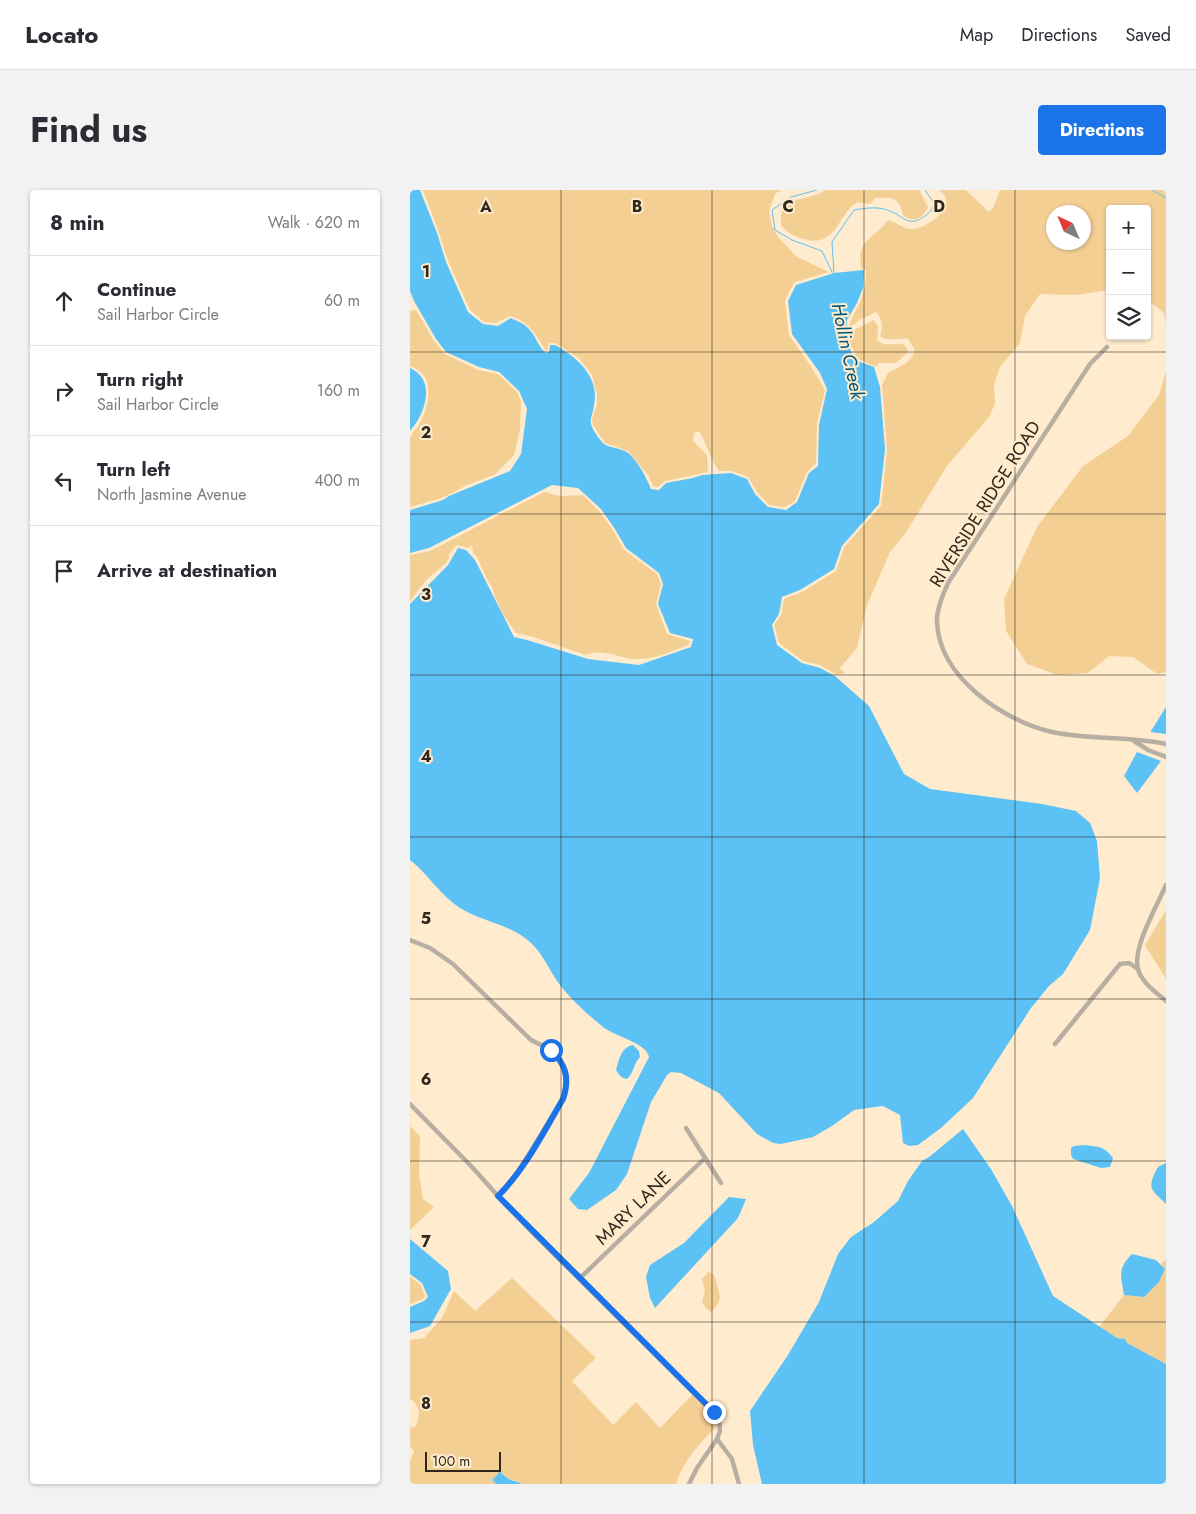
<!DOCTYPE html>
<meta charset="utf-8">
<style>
:root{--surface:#fff;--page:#f2f2f3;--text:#2b2b33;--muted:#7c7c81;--line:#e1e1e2;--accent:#1a73e8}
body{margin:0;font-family:Jost,sans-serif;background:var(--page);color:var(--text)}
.controls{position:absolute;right:15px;top:15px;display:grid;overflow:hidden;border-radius:5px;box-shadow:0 1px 4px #0004}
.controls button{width:45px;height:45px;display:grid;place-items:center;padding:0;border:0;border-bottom:1px solid var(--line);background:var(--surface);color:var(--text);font:25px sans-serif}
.compass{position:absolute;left:636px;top:15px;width:45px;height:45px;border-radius:50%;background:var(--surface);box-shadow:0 1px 4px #0004;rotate:316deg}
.scale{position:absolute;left:15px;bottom:12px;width:76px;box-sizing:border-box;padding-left:5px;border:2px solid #2e271c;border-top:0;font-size:14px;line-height:18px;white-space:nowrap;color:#2e271c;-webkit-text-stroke:4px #ffebcd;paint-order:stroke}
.stop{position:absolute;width:15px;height:15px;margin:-11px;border:4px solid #1a73e8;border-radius:50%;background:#fff}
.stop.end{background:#1a73e8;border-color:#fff;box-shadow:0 1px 5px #0008}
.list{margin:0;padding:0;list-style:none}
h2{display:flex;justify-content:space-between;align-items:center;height:65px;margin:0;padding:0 20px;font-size:21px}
h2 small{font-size:16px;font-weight:400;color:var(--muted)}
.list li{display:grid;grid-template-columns:32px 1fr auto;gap:15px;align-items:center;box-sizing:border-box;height:90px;padding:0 20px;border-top:1px solid var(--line)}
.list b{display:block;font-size:19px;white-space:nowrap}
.list p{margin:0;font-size:16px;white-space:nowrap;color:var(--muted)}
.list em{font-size:16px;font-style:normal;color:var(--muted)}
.icon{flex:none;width:28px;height:28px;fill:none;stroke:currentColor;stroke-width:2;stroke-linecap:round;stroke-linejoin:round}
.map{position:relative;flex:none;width:756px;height:1294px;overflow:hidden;border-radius:5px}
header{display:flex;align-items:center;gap:30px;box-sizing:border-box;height:70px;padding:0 25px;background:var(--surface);border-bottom:1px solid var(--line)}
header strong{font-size:24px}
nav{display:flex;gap:28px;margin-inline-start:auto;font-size:18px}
.intro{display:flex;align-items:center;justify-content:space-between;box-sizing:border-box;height:120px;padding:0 30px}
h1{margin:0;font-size:35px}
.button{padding:12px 22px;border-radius:5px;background:var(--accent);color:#fff;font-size:18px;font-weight:700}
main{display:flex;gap:30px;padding:0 30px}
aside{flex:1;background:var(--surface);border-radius:5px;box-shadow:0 1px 4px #0004}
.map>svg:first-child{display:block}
.green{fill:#f4cf94;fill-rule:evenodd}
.water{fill:#5cc2f6}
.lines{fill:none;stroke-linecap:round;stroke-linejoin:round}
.stream{stroke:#5cc2f6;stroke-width:1}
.minor{stroke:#b7afa2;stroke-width:4.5}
.route{stroke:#1a73e8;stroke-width:6}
.grid{fill:none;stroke:#2e271c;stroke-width:1;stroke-opacity:0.55}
.labels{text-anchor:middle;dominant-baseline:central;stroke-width:4;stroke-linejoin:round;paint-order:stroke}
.street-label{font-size:18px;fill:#2e271c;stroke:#ffebcd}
.water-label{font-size:19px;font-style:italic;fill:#005779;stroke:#ffebcd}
.grid-label{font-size:16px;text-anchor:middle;font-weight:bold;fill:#2e271c;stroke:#ffebcd;stroke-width:4;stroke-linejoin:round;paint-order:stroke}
</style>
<header>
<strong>Locato</strong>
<nav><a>Map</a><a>Directions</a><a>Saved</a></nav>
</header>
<div class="intro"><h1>Find us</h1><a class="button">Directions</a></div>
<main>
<aside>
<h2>8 min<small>Walk · 620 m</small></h2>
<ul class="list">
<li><svg class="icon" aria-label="ahead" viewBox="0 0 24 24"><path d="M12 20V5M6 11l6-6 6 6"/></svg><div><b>Continue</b><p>Sail Harbor Circle</p></div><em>60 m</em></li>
<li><svg class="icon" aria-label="right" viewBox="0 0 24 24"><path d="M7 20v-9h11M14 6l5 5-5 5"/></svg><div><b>Turn right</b><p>Sail Harbor Circle</p></div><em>160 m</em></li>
<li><svg class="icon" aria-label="left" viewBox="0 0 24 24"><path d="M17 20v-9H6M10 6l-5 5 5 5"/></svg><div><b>Turn left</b><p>North Jasmine Avenue</p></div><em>400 m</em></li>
<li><svg class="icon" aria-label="arrive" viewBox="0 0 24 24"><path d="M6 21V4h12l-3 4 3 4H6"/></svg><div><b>Arrive at destination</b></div></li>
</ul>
</aside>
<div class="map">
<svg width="756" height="1294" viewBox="0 0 756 1294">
<rect width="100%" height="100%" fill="#ffebcd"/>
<g class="green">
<path d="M13 0H371L365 4 359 21 362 36 368 47 387 67 419 82 385 92 380 100 375 111 379 145 400 175 415 200 407 234 406 273 397 282 385 311 375 317 359 315 347 302 338 287 322 281H309C300 269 297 254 289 241L284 243 283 251 297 265 298 282 255 291 248 297 243 296 238 285 218 261 195 253 183 235 182 229 187 215V205L182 185 169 168 145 153H139L137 161 134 158C125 143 118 131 100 126L86 133 74 132 60 120 38 71 29 43Z"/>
<path d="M416 0H509L518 17C513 28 504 34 493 25 490 7 482 7 465 8L460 14 447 12C427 25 426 59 394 49 385 47 377 43 371 35V25L375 13 406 5Z"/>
<path d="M529 0H556L579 22 583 18 590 0H756V134L754 123 737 109V19H700V100L665 105 630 104 615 126 610 153 590 177 584 194 585 214 579 227 537 276 495 344 480 362 457 415 447 458 430 478 435 483 427 485 410 475 393 471 369 453 364 435 371 425 374 409 392 402 426 381 434 357 471 316 477 260 472 195 478 183 495 174 502 167 505 160 498 149C488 147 478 153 470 146 473 136 473 130 466 122L449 130 439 139C440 128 446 122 450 112 455 101 456 92 456 80L451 78C447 47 463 51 478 30 487 32 494 40 503 39 519 38 550 14 529 0ZM674 22V52H644V22Z"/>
<path d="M6 120 24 151 35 164 68 180 88 184 107 202 111 211 110 240 104 265 84 285 57 295 32 308 0 317V249C2 242 7 239 10 233 20 213 26 185 0 176V121Z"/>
<path d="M464 130 468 137 467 150C473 157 484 153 493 154L497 158 498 162 486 173H469L466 177 447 168 439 150 446 139Z"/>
<path d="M756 181V482L747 484 723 467 699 466 678 483 647 485 617 474 596 441 594 409 627 337 673 276 718 246 749 205Z"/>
<path d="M134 302 150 306 173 305 189 321 203 340 214 360 247 384 251 394 246 414 257 444 280 451 279 455C263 460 246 469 230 469 211 470 194 457 176 465L123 447 106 443 93 424 85 407 82 397 77 389 67 367 63 363 62 355 58 358 47 355 39 364V367L36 373 16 390 0 411V365L20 361Z"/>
<path d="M756 720V789L735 755Z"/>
<path d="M0 936 10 946 9 983 13 1009 24 1017 0 1040Z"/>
<path d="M756 1069V1174L717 1153 711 1148H707L689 1137 714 1105 734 1107 755 1079 751 1074Z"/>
<path d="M298 1082 302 1083 304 1085 310 1106C310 1112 305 1119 301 1122L296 1118 292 1112 295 1101 292 1089Z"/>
<path d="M0 1087 10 1094 15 1106 13 1109 0 1114Z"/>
<path d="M102 1088 186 1168 162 1191 203 1235 226 1212 250 1238 282 1205 303 1225 307 1236C290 1253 273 1271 266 1294H111L108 1291 101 1290 91 1283 82 1290 86 1294H0V1271L4 1261 0 1256V1238L6 1236C9 1223 12 1218 0 1209V1150L14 1148 32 1128 44 1101 65 1121Z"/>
</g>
<g class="water">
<path d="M0 0H10L27 43 36 72 58 122 73 134 88 136 101 128C107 131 115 134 119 139 126 146 128 157 136 163L139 162 140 155H145C167 167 190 187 184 215 182 229 177 231 186 244 195 259 200 255 215 261 225 266 237 288 241 299L249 300 256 293 283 288 292 285 321 283 337 289 345 304 358 317 376 320 387 312 399 283 408 276 409 235 417 199 410 183 382 144 378 111 386 95 424 83 454 80 453 98 447 113 437 130 436 150 445 170 464 177 470 197 475 259 469 314 432 356 424 379 390 400 372 407 369 424 362 435 367 455 392 473 410 478 425 486 459 516 494 584 520 599 632 614 666 621 680 633 687 651 690 688 680 740 653 784 639 796 621 818 563 908 531 938 508 955 499 956 493 953 490 925 473 916 444 920 422 936 403 947 371 954 363 953 347 944 309 903 271 883 261 882 257 885 241 912 217 984 206 1000 177 1020 168 1019 159 1009 179 983 239 867C237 853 204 846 193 837 176 823 159 808 147 791 139 779 132 763 121 753 101 734 72 732 50 718 30 705 18 684 0 670V414L38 375 48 358 56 360 65 370 104 447 117 450 178 469 229 475 281 457 283 449 260 443 248 414 253 394 249 383 216 358 205 339 191 319 168 298 142 295 19 358 0 363V320L33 310 39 306 100 281 111 264 117 219 109 201 89 182 69 177 36 162 26 149 4 111 0 101Z"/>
<path d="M0 178C27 190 15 224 0 241Z"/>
<path d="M756 517V544L741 542V541Z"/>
<path d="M727 562 751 571 727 603 714 586Z"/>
<path d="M223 855 229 861 230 867C223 874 224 883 217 889 211 888 209 885 206 880 209 870 211 857 223 855Z"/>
<path d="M553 939 581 979 602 1016 643 1106 707 1148 715 1149 717 1153 756 1174V1294H352L343 1255 340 1221 378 1165 409 1112 428 1064 441 1047 464 1032 488 1011 498 991 512 971 519 967Z"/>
<path d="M675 955C689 957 694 956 703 968L700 977 691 978 663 969 661 965V958L664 956Z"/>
<path d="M756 973V1014C741 999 736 999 748 977Z"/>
<path d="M319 1007 336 1009 328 1028 245 1118 240 1108 236 1087 240 1075 274 1053Z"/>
<path d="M0 1049 38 1081 41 1099 20 1136 0 1143V1117L14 1111 18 1107 12 1093 0 1084Z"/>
<path d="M722 1064 746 1070 755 1079 749 1092 734 1107 714 1105C711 1086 707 1079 722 1064Z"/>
<path d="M89 1281C91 1283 97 1288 101 1290 104 1292 107 1290 111 1294H86L82 1290 88 1284Z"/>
</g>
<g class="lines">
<g class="stream">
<path d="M407 0 381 7 362 20 365 40 382 50 412 61 422 82"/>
<path d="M742 0 756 8"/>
<path d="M424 84 422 52 444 20C456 18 468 16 480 21 495 27 498 38 515 26 520 22 522 20 524 13L515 0"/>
</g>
<g class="minor">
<path d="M697 157 680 174 538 393C533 405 526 420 527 433 530 488 594 531 642 542 680 550 719 546 756 554"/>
<path d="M724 551 738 560 756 567"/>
<path d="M756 695C747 716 722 758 728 779 731 792 747 803 756 811"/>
<path d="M0 750 20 758 43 774 121 850 141 860 150 869 154 877 156 894 153 909 106 985 88 1006"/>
<path d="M645 854 710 774 719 773 728 779"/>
<path d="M0 914 62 977 88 1006 123 1043 304 1223 309 1230 310 1241 307 1249 287 1278 279 1294"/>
<path d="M276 938 311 993"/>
<path d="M169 1089 295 968"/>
<path d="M307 1249 322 1269 329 1294"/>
</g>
</g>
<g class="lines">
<path class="route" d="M141 860C156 875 160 888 153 909 133 943 115 979 88 1006L304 1222"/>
</g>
<path class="grid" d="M151 0V1294M302 0V1294M454 0V1294M605 0V1294M0 162H756M0 324H756M0 485H756M0 647H756M0 809H756M0 971H756M0 1132H756"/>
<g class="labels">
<g class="street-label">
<text transform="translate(575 314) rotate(-58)">RIVERSIDE RIDGE ROAD</text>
<text transform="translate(223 1018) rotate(-44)">MARY LANE</text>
</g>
<g class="water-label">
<text transform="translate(438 161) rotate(78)">Hollin Creek</text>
</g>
</g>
<g class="grid-label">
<text x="76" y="22">A</text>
<text x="227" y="22">B</text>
<text x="378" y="22">C</text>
<text x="529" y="22">D</text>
<text x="16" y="87">1</text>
<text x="16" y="248">2</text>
<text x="16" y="410">3</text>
<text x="16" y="572">4</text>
<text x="16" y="734">5</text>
<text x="16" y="895">6</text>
<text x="16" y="1057">7</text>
<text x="16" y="1219">8</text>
</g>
</svg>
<div class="controls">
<button>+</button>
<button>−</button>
<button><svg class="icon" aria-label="layers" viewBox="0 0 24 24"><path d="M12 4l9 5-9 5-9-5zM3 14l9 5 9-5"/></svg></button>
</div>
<svg class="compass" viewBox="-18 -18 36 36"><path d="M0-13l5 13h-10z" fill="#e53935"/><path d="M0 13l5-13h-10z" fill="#7c7c81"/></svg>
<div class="scale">100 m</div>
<div class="stop" style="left:141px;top:860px"></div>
<div class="stop end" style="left:304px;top:1222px"></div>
</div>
</main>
